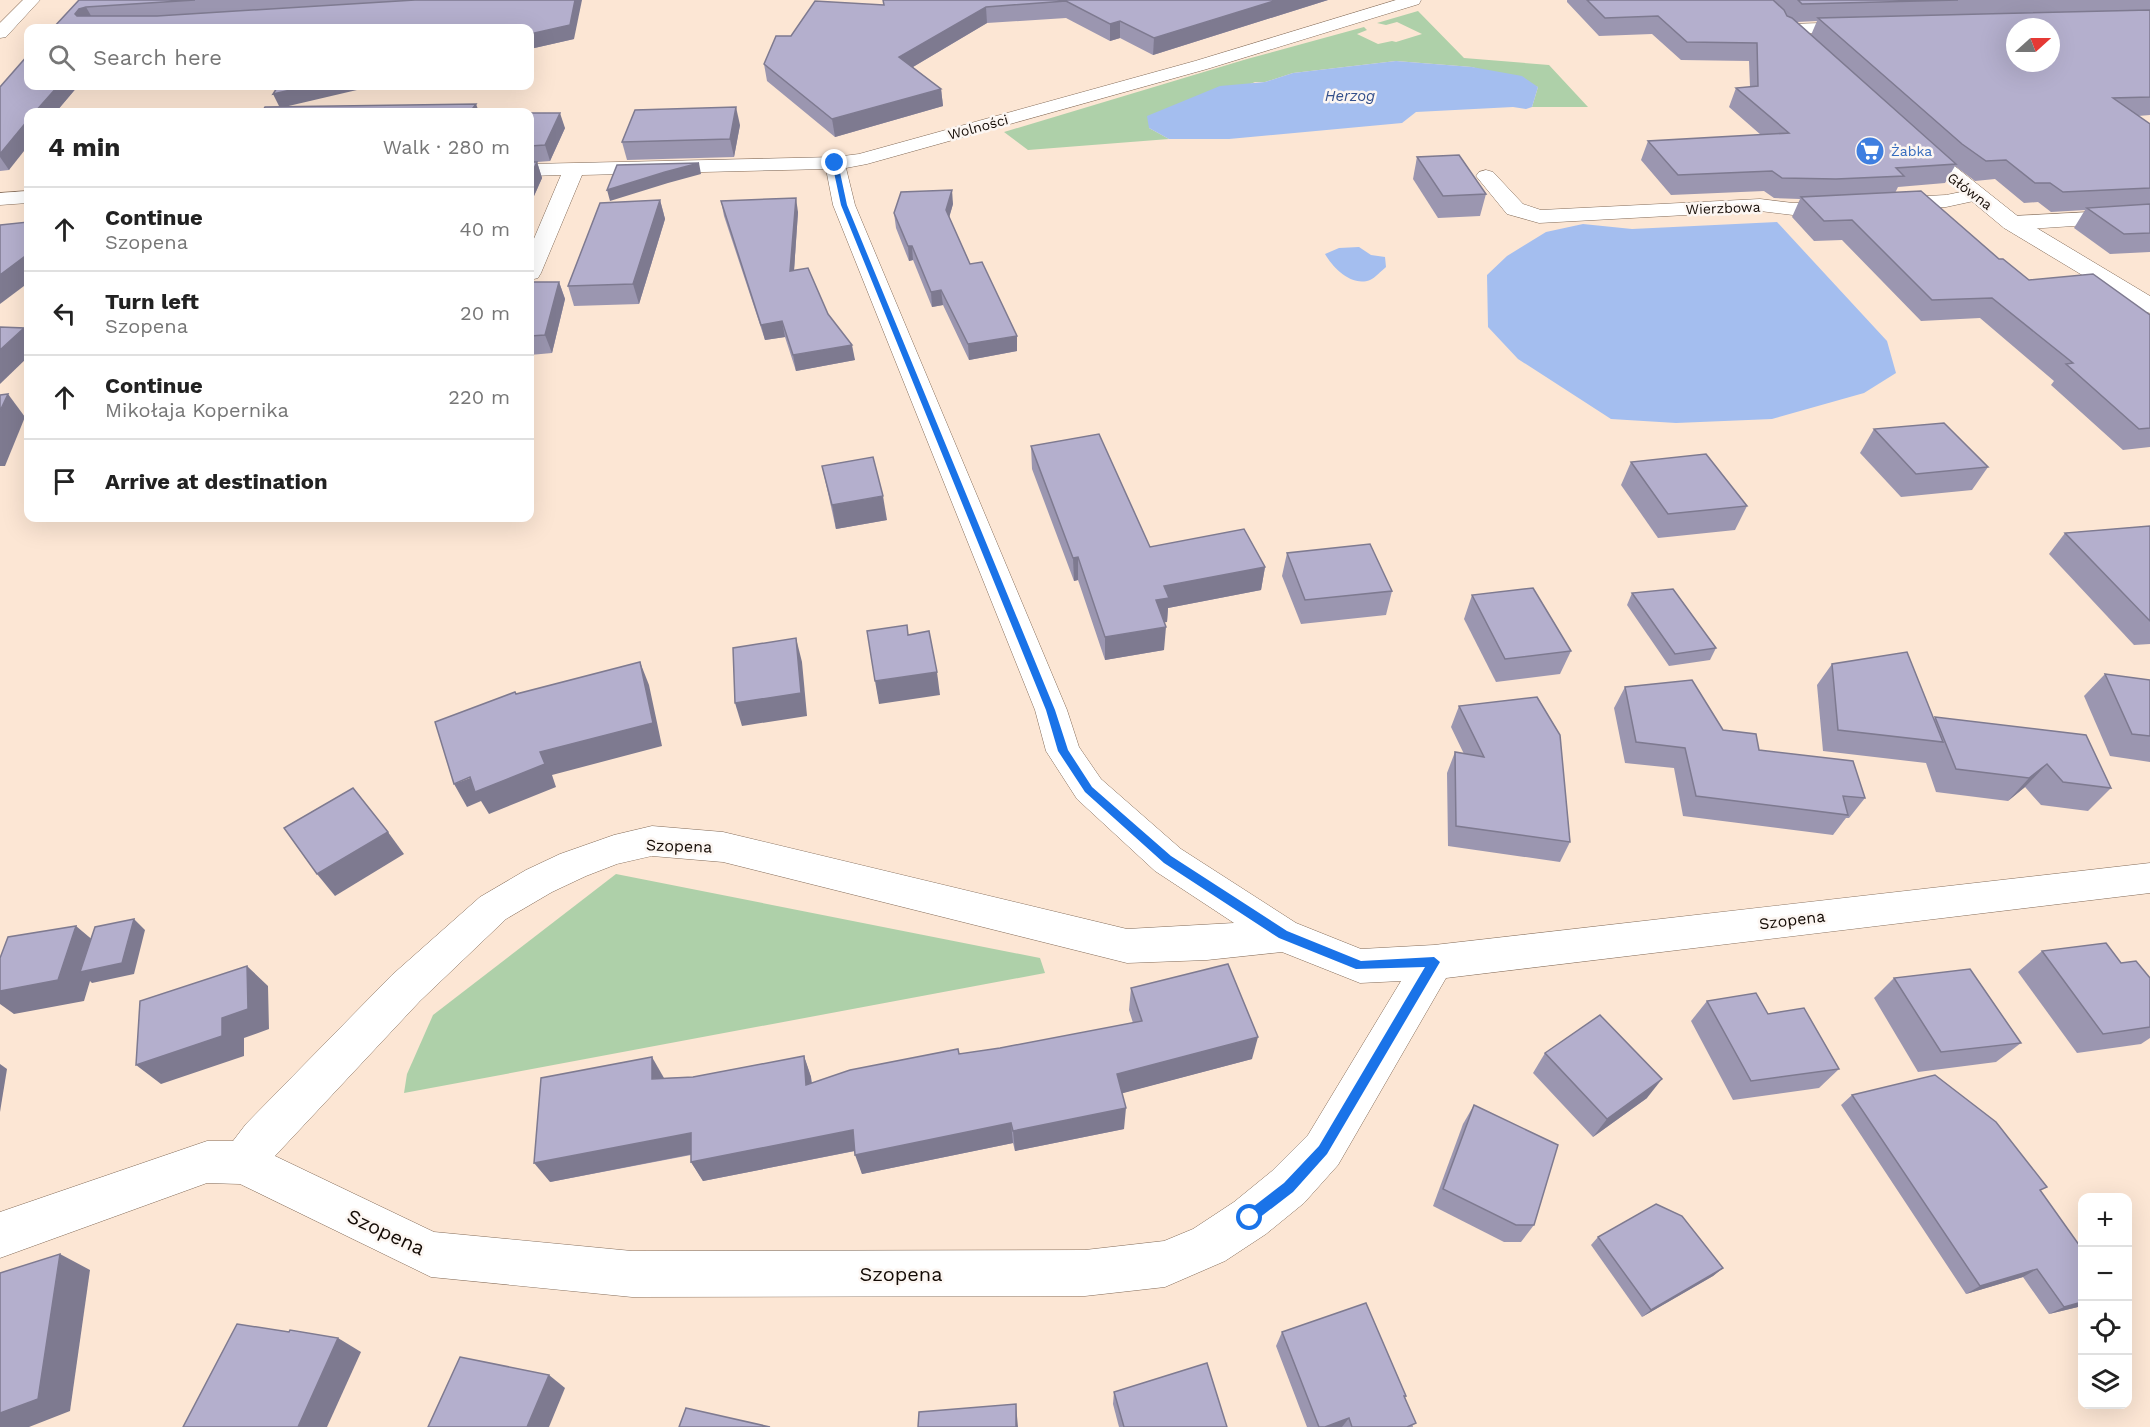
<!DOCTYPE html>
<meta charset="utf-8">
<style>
:root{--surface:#fff;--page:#f2f2f2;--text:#222;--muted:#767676;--line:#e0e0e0}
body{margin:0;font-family:"Work Sans",sans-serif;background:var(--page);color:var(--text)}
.controls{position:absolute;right:18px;bottom:18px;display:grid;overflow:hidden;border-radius:12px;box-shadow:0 6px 24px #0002}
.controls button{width:54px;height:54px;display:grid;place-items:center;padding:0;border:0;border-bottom:2px solid var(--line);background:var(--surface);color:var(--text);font:30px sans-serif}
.compass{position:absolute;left:2006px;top:18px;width:54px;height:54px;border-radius:50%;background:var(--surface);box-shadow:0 6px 24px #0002;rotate:69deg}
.stop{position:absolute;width:18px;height:18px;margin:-14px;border:4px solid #1a73e8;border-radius:50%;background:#fff}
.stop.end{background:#1a73e8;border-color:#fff;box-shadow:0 2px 6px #0008}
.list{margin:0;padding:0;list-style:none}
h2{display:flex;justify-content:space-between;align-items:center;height:78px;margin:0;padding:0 24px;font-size:26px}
h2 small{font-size:20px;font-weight:400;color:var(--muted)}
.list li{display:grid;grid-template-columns:39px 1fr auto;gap:18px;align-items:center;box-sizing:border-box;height:84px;padding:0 24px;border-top:2px solid var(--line)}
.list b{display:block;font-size:22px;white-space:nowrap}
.list p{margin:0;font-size:20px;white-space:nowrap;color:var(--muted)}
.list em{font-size:20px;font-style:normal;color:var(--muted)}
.icon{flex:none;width:33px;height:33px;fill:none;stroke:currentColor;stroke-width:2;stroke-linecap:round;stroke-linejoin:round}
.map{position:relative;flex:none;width:2150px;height:1427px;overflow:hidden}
.search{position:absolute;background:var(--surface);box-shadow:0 6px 24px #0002;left:24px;top:24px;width:510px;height:66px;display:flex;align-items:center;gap:15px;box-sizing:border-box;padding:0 21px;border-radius:12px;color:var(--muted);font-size:22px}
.panel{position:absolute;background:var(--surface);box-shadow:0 6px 24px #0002;left:24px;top:108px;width:510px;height:414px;border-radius:12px}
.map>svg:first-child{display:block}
.green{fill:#aed0a9}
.water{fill:#a4beef}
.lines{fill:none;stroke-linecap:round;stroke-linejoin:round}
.minor-casing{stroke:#836b58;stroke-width:1}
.primary-casing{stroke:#836b58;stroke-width:1}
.minor{fill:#fff;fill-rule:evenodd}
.primary{fill:#fff;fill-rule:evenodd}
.wall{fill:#9b96b0;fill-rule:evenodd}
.shaded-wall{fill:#7e7a90}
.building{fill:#b4afcd;stroke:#7e7a90;stroke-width:1.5;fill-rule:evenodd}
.route{fill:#1a73e8}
.labels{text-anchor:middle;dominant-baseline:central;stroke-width:5;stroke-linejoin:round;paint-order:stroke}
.far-street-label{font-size:14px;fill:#140b05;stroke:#fcf6f2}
.far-shop-label{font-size:14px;fill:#366cbe;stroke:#fcf6f2;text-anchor:start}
.far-water-label{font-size:15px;font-style:italic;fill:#324f8b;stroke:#fcf6f2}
.street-label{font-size:16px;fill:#140b05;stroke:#fcf6f2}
.near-street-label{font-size:20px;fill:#140b05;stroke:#fcf6f2}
</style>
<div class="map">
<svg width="2150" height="1427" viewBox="0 0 2150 1427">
<rect width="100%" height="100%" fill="#fce6d4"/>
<g class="green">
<path d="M1418 11 1464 58 1549 65 1588 107H1532L1538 87 1472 67 1396 61 1293 73 1265 82H1255L1149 128 1169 139 1028 150 1004 132 1247 59 1364 27 1367 30 1357 34 1378 44 1392 41 1396 42 1422 34 1397 22 1386 25 1377 23Z"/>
<path d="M616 874 1040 958 1045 973 404 1093 407 1074 433 1015Z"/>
</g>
<g class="water">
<path d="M1396 61 1472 67 1522 76 1538 87 1532 107 1526 109 1513 107 1416 112 1402 123 1229 139H1169L1149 128 1147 116 1220 86 1265 82 1293 73Z"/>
<path d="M1777 222 1887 341 1896 373 1864 393 1772 419 1676 423 1611 419 1518 359 1488 327 1487 275 1507 256 1546 232 1583 224 1632 229Z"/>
<path d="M1359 247 1371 255 1385 257 1386 267C1381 271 1375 278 1370 280 1352 287 1333 268 1325 254L1339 248Z"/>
</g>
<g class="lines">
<g class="minor-casing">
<g id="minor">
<path d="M23 0H40L6 37 0 38V23Z"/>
<path d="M1396 0H1421L1419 4 1207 69 867 164 846 168 855 205 1067 710 1079 747 1101 779 1181 849 1296 923 1361 949 1434 945 2150 863V893L1446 978 1338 1165 1304 1203 1266 1234 1225 1261 1165 1287 1085 1296 632 1297 431 1277 240 1184 207 1183 0 1258V1212L207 1141H233L246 1124 392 975 480 897 526 870 560 854 614 835 652 826 723 832 1127 929 1234 923 1155 871 1077 799 1046 751 1035 710 833 205 826 169 582 175 541 273 538 278 530 280V248L561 175 530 176V164L835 157 859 154 1195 61ZM652 856 723 862 1127 963 1207 960 1282 952 1360 983 1401 981 1308 1135 1272 1171 1234 1202 1193 1229 1164 1241 1085 1250 632 1251 434 1232 275 1156 420 1001 506 919 552 892 586 876 617 864Z"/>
<path d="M1858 22 1864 23 1867 27 1864 31 1788 34 1782 33 1779 29 1782 25 1788 24Z"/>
<path d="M1486 170 1493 172 1523 204 1541 210 1760 199 1793 203 1840 201 1848 202 1851 207 1848 212 1840 213 1793 215 1760 211 1539 223 1507 214 1476 176 1479 172Z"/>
<path d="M1976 189 1983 191 1987 195 1983 199 1946 207 1889 210 1881 209 1878 204 1881 199 1889 198 1946 195Z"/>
<path d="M28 191V203L0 205V193Z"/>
<path d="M2150 209V221L2012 230 2004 228 2001 223 2004 218 2012 216Z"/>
</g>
</g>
<g class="primary-casing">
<path id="primary" d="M1916 139 1923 141 2020 218 2150 296V313L2142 311 2004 228 1909 149 1906 145 1909 141Z"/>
</g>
<use href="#minor" class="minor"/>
<use href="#primary" class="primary"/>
</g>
<g class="wall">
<path d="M79 0H415L574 39 530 49V28H53Z"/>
<path d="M883 0H1328L1153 55 1120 38 1110 41 1066 18 987 23 913 67 941 89 943 106 835 137 767 81 764 64 791 36 884 5Z"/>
<path d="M1567 0H2150V115L2138 116 2150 124V252L2110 254 2074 228 2085 210 2051 212 2038 202 2024 203 1995 179 1975 181 1955 166 1945 183 1898 187 1895 193 2029 280 2150 315V447L2123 450 2051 385 2054 381 1980 318 1921 321 1842 240 1814 241 1792 217 1800 199 1774 198 1764 191 1671 195 1641 160 1648 141 1761 135 1729 107 1736 88 1750 87 1749 61 1681 60 1652 34 1599 36 1567 2ZM1817 21 1811 35 1797 22Z"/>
<path d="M28 86H78L56 112H28L9 170 0 171V87Z"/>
<path d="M530 113 565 128 550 161 537 162 542 178 530 205Z"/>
<path d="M740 125 734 157 627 160 622 142Z"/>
<path d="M1417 157 1486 194 1480 216 1438 218 1413 179Z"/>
<path d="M660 200 665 219 639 304 574 306 568 286Z"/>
<path d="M721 201 798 212 794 270 828 314 855 360 796 371 785 337 765 340 724 216Z"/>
<path d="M953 204 949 217 970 264 1017 336V351L969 360 943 305 932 307 913 260 909 261 896 228 894 213Z"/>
<path d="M530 282H559L565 299 552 353 530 355Z"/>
<path d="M1874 429 1988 467 1972 490 1901 497 1860 453Z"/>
<path d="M1031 446 1150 547 1265 567 1261 590 1168 608 1167 622H1164V650L1105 660 1078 580 1074 581 1032 469Z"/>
<path d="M1631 462 1747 506 1735 530 1658 538 1621 485Z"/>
<path d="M822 466 887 520 836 529Z"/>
<path d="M2150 526V644L2134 645 2049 554 2065 533Z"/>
<path d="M1287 553 1392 591 1386 615 1301 624 1282 576Z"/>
<path d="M1632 593 1716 648 1710 660 1669 666 1627 605Z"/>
<path d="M1472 595 1571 651 1560 674 1496 682 1464 619Z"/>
<path d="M1832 664 1934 719 1935 717 2111 788 2088 811 2041 805 2025 787 2008 801 1936 792 1926 763 1823 751 1817 685Z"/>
<path d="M2105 674 2150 680V762L2110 756 2084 696Z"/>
<path d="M1625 687 1723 730 1759 750 1865 798 1849 818H1846L1833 835 1683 816 1674 768 1625 763 1614 708Z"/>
<path d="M1459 706 1570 842 1560 862 1448 846 1447 773 1455 752 1464 754 1451 727Z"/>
<path d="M2042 951 2121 963 2150 978V1038L2141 1044 2077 1053 2018 972Z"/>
<path d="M1894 978 2021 1043 1996 1062 1918 1072 1874 998Z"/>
<path d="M1131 988 1252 1059 1122 1093 1124 1129 1015 1151 1013 1143 862 1174 855 1151 703 1181 691 1162V1155L550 1182 664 1078 693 1077 804 1056 811 1077 812 1083 959 1054 1000 1048 1133 1023 1129 1010Z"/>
<path d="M1707 1001 1768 1014 1839 1069 1819 1088 1733 1100 1691 1021Z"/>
<path d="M1545 1053 1647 1098 1593 1137 1533 1073Z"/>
<path d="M1852 1095 2041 1191 2082 1306 2049 1314 2023 1277 1966 1294 1841 1105Z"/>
<path d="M1474 1105 1534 1225 1521 1242H1504L1433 1206 1463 1124Z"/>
<path d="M1598 1237 1723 1268 1713 1276 1642 1317 1591 1245Z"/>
<path d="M1282 1332 1406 1396 1405 1398 1413 1427H1307L1276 1346Z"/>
<path d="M1114 1392 1227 1427H1119L1113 1404Z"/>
</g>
<g class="shaded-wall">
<path d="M575 0H582L574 39 530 49V34Z"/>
<path d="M1277 0H1328L1153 55 1154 38Z"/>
<path d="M86 7 94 21 86 23 75 14 79 9Z"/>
<path d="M986 7 987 23 901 74 899 57Z"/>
<path d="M1120 21V38L1110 41V24Z"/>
<path d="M58 86H78L56 112H35Z"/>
<path d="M308 86H374L280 108 273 94Z"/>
<path d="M941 89 943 106 835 137 832 119Z"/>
<path d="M476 104 479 112H470Z"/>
<path d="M736 107 740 125 734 157 730 139Z"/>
<path d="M560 113 565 128 550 161 545 145Z"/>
<path d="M28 120V146L9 170 0 157V154Z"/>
<path d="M537 162 542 178 530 205V177Z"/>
<path d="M699 163 701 174 668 183 610 201 607 190 665 172Z"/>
<path d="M952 190 953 204 947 225 946 210Z"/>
<path d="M796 198 798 212 793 286 790 271Z"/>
<path d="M660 200 665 219 639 304 633 284Z"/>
<path d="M908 246H912L913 260 909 261Z"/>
<path d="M28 254V283L0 304V275Z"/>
<path d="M559 282 565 299 552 353 545 335Z"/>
<path d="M941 290 943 305 932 307 931 292Z"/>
<path d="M782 321 785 337 765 340 761 325Z"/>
<path d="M24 328 28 334V357L0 384V350Z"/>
<path d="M1017 336V351L969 360 968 344Z"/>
<path d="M852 345 855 360 796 371 793 355Z"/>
<path d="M8 394 25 417 5 466H0V411Z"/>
<path d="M883 496 887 520 836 529 832 505Z"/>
<path d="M1078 557V580L1074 581 1073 558Z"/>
<path d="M1265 567 1261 590 1168 608 1167 622 1155 624 1156 600 1164 586Z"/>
<path d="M1166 627 1164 650 1105 660V637Z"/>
<path d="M796 638 802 662 807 716 742 726 735 703Z"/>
<path d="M640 662 649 685 662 746 552 775 556 787 489 814 481 801 467 807 454 784 540 752Z"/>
<path d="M937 672 940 695 879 704 875 681Z"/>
<path d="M2047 764 2025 787 2008 801 2029 778Z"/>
<path d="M388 832 404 854 335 896 317 874Z"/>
<path d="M134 919 145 930 134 974 92 983 90 981 84 1001 14 1014 0 1004V991L76 926 101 947Z"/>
<path d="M247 966 268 986 269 1029 244 1038V1056L161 1084 136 1065 222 1018Z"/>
<path d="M1258 1037 1252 1059 1116 1095 1117 1074Z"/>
<path d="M804 1056 811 1077 813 1106 806 1085Z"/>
<path d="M652 1057 664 1078 652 1079Z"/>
<path d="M0 1064 7 1069 0 1112Z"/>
<path d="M1662 1079 1647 1098 1593 1137 1607 1119Z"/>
<path d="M1126 1108 1124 1129 1015 1151 1013 1131Z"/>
<path d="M1011 1123 1013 1143 862 1174 855 1155Z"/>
<path d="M853 1130 859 1150 703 1181 691 1162Z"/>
<path d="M691 1133 703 1152 550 1182 534 1163Z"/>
<path d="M60 1254 90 1270 70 1411 29 1427H0V1413Z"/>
<path d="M1723 1268 1713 1276 1642 1317 1651 1310Z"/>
<path d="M2037 1269 2023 1277 1966 1294 1980 1286Z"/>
<path d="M2082 1302V1306L2049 1314 2064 1307Z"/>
<path d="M338 1338 361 1352 327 1427H298Z"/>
<path d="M549 1375 565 1388 549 1427H527Z"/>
<path d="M1016 1404 1017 1416 1018 1427H1016Z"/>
<path d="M1349 1418 1342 1427H1325Z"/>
</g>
<g class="building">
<path d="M79 0H195L86 7 79 9 75 14 77 16H157L415 0H575L570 25 530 34V28H517L516 27 495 28H53Z"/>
<path d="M883 0H1277L1154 38 1120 21 1110 24 1066 1 986 7 899 57 941 89 832 119 764 64 776 36H791L815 1 884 5Z"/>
<path d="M1587 0H1773L1784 10 1787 16 1792 18 1956 164 1896 168 1904 176 1836 179 1782 178 1772 171 1678 175 1648 141 1789 133 1736 88 1758 86 1757 43 1687 42 1658 16 1605 18Z"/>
<path d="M1798 0H1958L1802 4Z"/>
<path d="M2150 10V97L2113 98 2150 124V188L2063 192 2050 183H2035L2006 160 1986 161 1962 144 1818 18ZM2015 27H2051V63H2015Z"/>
<path d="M28 55V86H58L35 112H28V120L0 154V87Z"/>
<path d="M278 86H308L273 94Z"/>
<path d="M476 104 470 112H509H262L265 107Z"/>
<path d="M736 107 730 139 622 142 635 110Z"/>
<path d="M530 113H560L545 145 530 146Z"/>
<path d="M1459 155 1486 194 1443 196 1417 157Z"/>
<path d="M530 162H537L530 177Z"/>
<path d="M699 163 665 172 607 190 617 165Z"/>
<path d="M952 190 946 210 970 264 982 262 1017 336 968 344 941 290 931 292 912 246H908L894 213 901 192Z"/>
<path d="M1921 191 1999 259H2003L2029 280 2093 274 2150 315V428L2139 429 2066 364 2073 363 1992 298 1932 300 1852 220 1824 221 1801 197Z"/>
<path d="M796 198 790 271 808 268 828 314 852 345 793 355 782 321 761 325 721 201Z"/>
<path d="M660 200 633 284 568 286 600 203Z"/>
<path d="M2150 204V233L2124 234 2087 208Z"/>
<path d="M28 222V254L0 275V225Z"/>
<path d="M530 282H559L545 335 530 336Z"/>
<path d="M0 327 24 328 0 350Z"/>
<path d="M8 394 0 411V395Z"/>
<path d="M1944 423 1988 467 1916 474 1874 429Z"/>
<path d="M1099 434 1150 547 1244 529 1265 567 1164 586 1169 598 1156 600 1166 627 1105 637 1078 557 1073 558 1031 446Z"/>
<path d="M1706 454 1747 506 1668 514 1631 462Z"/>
<path d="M873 457 883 496 832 505 822 466Z"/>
<path d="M2150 526V621L2065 533Z"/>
<path d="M1370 544 1392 591 1305 600 1287 553Z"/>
<path d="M1533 588 1571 651 1505 659 1472 595Z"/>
<path d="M1673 589 1716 648 1675 654 1632 593Z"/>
<path d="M907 625 908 635 929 631 937 672 875 681 867 631Z"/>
<path d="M796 638 801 693 735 703 733 648Z"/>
<path d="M1907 652 1943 742 1838 730 1832 664Z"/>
<path d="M640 662 653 723 540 752 545 764 475 792 470 777 454 784 435 722 515 692 516 694Z"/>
<path d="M2105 674 2150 680V736L2132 734Z"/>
<path d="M1692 680 1723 730 1756 734 1759 750 1853 761 1865 798 1843 796 1848 815 1696 796 1685 748 1636 742 1625 687Z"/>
<path d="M1537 697 1560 735 1570 842 1456 826 1455 752 1484 757 1459 706Z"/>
<path d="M1935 717 2086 735 2111 788 2063 782 2047 764 2029 778 1956 769Z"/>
<path d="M353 788 388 832 317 874 284 828Z"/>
<path d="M134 919 122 963 80 972 95 927Z"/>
<path d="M76 926 58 980 0 991V958L8 937Z"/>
<path d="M2106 943 2121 963 2136 961 2150 978V1027L2103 1034 2042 951Z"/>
<path d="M1228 964 1258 1037 1117 1074 1126 1108 1013 1131 1011 1123 855 1155 853 1130 691 1162V1133L534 1163 541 1078 652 1057V1079L693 1077 804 1056 806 1085 850 1070 958 1049 959 1054 1000 1048 1142 1021 1131 988Z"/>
<path d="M247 966 248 1009 222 1018V1036L136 1065 140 1001Z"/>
<path d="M1970 969 2021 1043 1941 1052 1894 978Z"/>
<path d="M1756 993 1768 1014 1804 1008 1839 1069 1751 1081 1707 1001Z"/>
<path d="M1600 1015 1662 1079 1607 1119 1545 1053Z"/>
<path d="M1935 1075 1996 1122 2047 1187 2040 1190 2082 1249V1302L2064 1307 2037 1269 1980 1286 1852 1095Z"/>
<path d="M1474 1105 1558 1145 1534 1225H1516L1443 1189Z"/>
<path d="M1656 1204 1682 1216 1723 1268 1651 1310 1598 1237Z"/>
<path d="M60 1254 38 1399 0 1413V1273Z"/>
<path d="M1366 1303 1406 1396H1404L1416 1423 1407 1427H1352L1349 1418 1325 1427H1319L1282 1332Z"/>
<path d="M237 1324 289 1332 290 1330 338 1338 298 1427H183Z"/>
<path d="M460 1357 549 1375 527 1427H428Z"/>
<path d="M1207 1363 1227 1427H1124L1114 1392Z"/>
<path d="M1016 1404V1427H918L919 1412Z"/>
<path d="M686 1408 770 1427H679Z"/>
</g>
<path class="route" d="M835 162 838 163 847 205 1055 710 1068 750 1092 787 1171 856 1287 931 1361 961 1434 957 1440 962 1327 1154 1293 1192 1250 1225 1245 1223 1244 1218 1245 1213 1284 1183 1319 1146 1425 967 1356 969 1279 938 1164 863 1085 792 1058 751 1046 710 841 205 832 163Z"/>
<defs>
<g id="supermarket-disc" transform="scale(1.5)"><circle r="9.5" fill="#3f7fe0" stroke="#fcf6f2"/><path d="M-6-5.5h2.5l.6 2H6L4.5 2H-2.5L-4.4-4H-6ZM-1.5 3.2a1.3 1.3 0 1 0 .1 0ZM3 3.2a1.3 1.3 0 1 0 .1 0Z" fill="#fff"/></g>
</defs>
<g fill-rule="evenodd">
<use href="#supermarket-disc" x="1870" y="151"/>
</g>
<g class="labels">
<g class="far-street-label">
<text transform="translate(978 127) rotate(-15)">Wolności</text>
<text transform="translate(1970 191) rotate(37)">Główna</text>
<text transform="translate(1723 208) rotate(-2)">Wierzbowa</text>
</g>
<g class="far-shop-label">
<text x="1891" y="151">Żabka</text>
</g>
<g class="far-water-label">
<text x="1350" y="96">Herzog</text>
</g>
<g class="street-label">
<text transform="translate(679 846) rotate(2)">Szopena</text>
<text transform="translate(1792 920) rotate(-7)">Szopena</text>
</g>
<g class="near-street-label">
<text transform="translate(386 1232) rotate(25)">Szopena</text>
<text x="901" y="1274">Szopena</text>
</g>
</g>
</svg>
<div class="controls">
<button>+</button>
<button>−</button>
<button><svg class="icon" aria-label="locate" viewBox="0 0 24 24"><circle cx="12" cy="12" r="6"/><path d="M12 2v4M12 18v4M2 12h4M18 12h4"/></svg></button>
<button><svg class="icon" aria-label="layers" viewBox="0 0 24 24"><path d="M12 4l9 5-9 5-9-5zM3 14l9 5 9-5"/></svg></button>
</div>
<svg class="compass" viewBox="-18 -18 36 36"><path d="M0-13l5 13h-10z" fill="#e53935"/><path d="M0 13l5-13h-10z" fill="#767676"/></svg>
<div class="stop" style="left:1250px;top:1218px"></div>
<div class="stop end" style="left:835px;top:163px"></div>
<div class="search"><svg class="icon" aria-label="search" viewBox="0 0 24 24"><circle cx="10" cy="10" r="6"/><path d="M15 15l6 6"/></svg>Search here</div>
<section class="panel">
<h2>4 min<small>Walk · 280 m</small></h2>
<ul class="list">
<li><svg class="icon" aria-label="ahead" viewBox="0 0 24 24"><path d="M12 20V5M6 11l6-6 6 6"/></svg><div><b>Continue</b><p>Szopena</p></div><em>40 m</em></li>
<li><svg class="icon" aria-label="left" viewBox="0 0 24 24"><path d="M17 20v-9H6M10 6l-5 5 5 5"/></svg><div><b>Turn left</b><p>Szopena</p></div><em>20 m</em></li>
<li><svg class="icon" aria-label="ahead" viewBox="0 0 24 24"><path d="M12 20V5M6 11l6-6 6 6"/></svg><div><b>Continue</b><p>Mikołaja Kopernika</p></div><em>220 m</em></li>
<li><svg class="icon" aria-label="arrive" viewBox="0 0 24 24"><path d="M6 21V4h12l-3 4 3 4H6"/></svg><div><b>Arrive at destination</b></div></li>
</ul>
</section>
</div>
